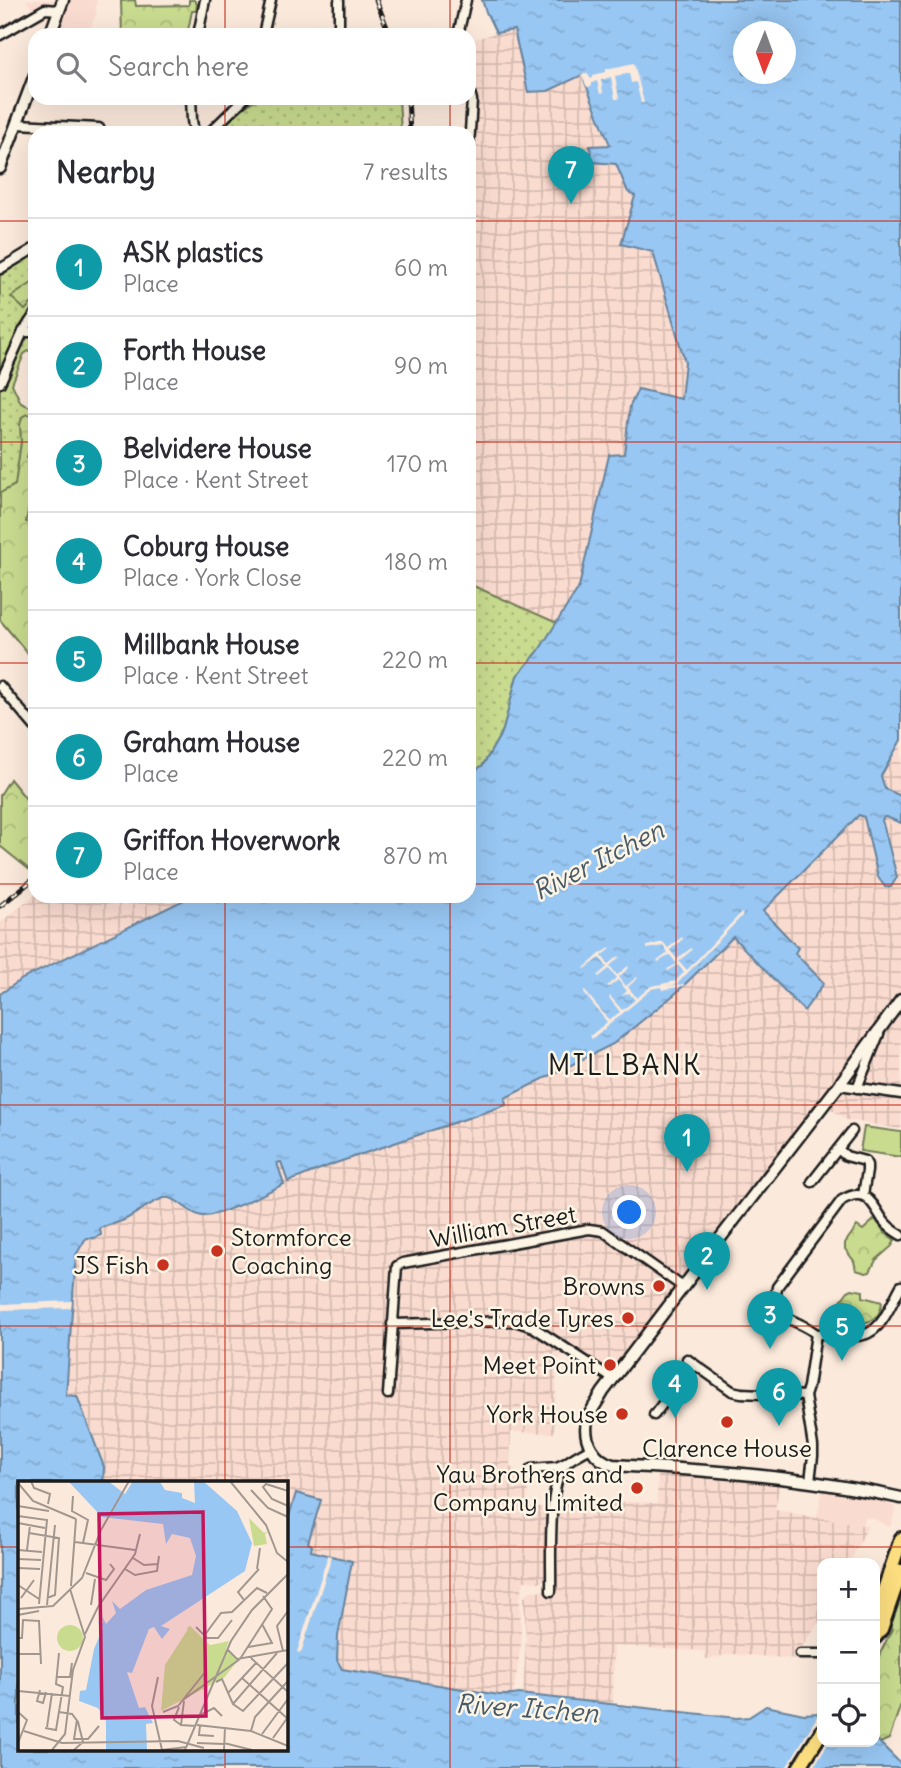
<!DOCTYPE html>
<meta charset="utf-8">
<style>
:root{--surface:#fff;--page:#f2f2f3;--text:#2b2b33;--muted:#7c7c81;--line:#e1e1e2;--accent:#d93025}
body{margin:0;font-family:Delius,sans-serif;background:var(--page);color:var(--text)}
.controls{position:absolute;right:21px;bottom:21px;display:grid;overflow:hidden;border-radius:14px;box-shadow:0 7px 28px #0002}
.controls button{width:63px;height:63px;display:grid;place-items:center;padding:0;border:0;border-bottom:2px solid var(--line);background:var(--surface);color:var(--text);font:35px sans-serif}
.compass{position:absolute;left:733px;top:21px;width:63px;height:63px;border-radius:50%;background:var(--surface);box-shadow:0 7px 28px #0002;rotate:181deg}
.you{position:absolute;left:630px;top:1213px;width:24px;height:24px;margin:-18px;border:5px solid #fff;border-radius:50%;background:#1a73e8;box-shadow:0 0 0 10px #1a73e833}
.badge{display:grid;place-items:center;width:46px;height:46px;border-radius:50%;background:var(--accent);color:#fff;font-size:23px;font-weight:700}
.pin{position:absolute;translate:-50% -58px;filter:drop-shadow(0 2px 4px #0008)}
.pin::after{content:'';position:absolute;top:37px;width:24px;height:21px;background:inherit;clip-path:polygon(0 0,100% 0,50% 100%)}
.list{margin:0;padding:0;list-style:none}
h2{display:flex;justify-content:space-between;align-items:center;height:91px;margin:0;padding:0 28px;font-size:30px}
h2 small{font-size:23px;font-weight:400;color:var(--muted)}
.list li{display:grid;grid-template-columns:46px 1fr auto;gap:21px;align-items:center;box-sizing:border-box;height:98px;padding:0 28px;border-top:2px solid var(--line)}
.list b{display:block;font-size:26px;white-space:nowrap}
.list p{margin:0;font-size:23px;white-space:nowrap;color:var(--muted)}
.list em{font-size:23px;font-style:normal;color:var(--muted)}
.icon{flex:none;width:38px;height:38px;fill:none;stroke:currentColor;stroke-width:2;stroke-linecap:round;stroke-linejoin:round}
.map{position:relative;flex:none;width:901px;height:1768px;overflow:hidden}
.search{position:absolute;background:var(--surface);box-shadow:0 7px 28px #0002;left:28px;top:28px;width:448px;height:77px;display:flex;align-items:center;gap:18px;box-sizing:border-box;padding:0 24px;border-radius:21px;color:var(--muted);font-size:26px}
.panel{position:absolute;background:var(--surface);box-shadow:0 7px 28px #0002;left:28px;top:126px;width:448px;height:777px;border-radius:21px}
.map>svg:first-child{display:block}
.built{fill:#fadbcf}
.industrial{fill:url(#industrial-grid)}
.grass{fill:url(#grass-dots);stroke:#727c56;stroke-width:2}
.forest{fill:url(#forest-crowns);stroke:#727c56;stroke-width:2}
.garden{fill:#c9db8f;stroke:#727c56;stroke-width:2}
.water{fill:url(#water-ripples);stroke:#66839d;stroke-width:2;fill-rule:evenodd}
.pier{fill:#fbe9db}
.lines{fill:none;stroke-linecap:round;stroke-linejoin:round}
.minor-casing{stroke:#1c1c1c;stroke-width:13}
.tertiary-casing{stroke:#1c1c1c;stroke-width:15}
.primary-casing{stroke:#1c1c1c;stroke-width:18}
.minor{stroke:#fcf5e5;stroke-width:8}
.tertiary{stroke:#fcf5e5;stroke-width:10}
.primary{stroke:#fddf80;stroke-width:12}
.rail-casing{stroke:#1c1c1c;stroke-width:5}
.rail{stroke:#fcf5e5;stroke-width:2.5;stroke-dasharray:8;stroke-linecap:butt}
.grid{fill:none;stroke:#c8321e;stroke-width:2;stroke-opacity:0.55}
.poi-dot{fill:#c8321e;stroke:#fcf5e5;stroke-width:2.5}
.labels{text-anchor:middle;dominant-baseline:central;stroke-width:5;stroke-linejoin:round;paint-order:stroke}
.street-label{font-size:24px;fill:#1c1c1c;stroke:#fcf5e5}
.poi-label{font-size:24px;fill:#1c1c1c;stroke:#fcf5e5;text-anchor:end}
.water-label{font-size:26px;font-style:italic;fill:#475867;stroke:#fcf5e5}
.quarter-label{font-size:28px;letter-spacing:2px;fill:#1c1c1c;stroke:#fcf5e5}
.inset-road{fill:none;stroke:#a2978f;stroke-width:2}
.view{fill:#c2185b;fill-opacity:0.15;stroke:#c2185b;stroke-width:3.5}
.inset-edge{fill:none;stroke:#1c1c1c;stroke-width:3.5}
</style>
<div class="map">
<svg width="901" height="1768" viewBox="0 0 901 1768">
<defs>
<pattern id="industrial-grid" width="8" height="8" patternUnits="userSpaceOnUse" patternTransform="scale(1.75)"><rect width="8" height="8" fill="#fadbcf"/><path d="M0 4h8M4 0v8" fill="none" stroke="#d6bbb1"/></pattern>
<pattern id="grass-dots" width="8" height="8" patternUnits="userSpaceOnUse" patternTransform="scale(1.75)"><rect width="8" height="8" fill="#c9db8f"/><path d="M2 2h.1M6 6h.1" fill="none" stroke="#acbb7b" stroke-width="1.8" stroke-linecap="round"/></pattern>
<pattern id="forest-crowns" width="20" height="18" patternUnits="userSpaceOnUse" patternTransform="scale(1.75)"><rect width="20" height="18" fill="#c9db8f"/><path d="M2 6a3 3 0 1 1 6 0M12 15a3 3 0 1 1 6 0" fill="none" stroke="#acbb7b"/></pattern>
<pattern id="water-ripples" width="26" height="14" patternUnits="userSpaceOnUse" patternTransform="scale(1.75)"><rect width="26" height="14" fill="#98c7f3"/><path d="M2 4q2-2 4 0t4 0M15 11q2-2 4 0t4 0" fill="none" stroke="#82aad0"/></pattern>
</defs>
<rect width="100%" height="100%" fill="#fbe9db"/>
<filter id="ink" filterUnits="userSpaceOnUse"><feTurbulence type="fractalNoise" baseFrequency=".0143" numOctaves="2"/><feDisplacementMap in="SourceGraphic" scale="14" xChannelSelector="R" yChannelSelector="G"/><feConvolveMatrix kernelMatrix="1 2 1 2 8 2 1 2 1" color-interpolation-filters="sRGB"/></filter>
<g filter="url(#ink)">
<g class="built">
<path d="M26 0H96V14L89 31V35H58L61 23 46 18 40 21Z"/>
<path d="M822 1489 886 1501 889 1505 896 1507 890 1527 873 1518 865 1517 862 1525 817 1518Z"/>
</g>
<g class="industrial">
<path d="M513 30 548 91 581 75 616 164 628 192 636 196 686 362 681 400 637 389 630 406 624 455H609L579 587 538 652 469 775V163L473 148 477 90 469 77V41L496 33Z"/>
<path d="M901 740V796L885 789 881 776Z"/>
<path d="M859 815 864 817 878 876 897 877 882 820 884 817 901 823V1129L847 1120 826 1106 617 1383 564 1353 557 1362 554 1433 511 1432 510 1467 515 1470V1474L528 1482 527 1507H546L547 1577 541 1582 524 1581 520 1599 521 1644 513 1695H499L342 1669 337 1660 338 1636 352 1561 310 1551 296 1494 285 1530V1483H103L104 1467 66 1396 76 1255 86 1237 94 1238 100 1235V1228L125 1219 164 1198 175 1200 189 1212H220L261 1196 284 1184 276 1163 281 1162 288 1181 333 1164 505 1105V1098L614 1044 675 994 733 937 804 1010 824 983 795 953 798 948 762 912Z"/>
<path d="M35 894V896H192L22 979 0 994V923Z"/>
<path d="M658 1475H684L780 1483 775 1510 868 1526 849 1563H822V1618L801 1648 799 1659 731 1654 706 1659 704 1651 614 1646 613 1703 523 1695 526 1640 524 1597 530 1591 557 1590 560 1499H602L606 1501 657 1503Z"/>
</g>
<g class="grass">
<path d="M257 98H399L401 133H217L232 117Z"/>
<path d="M35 254V347L24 354 12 384 21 403 35 409V662L0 620V276Z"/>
<path d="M469 584 557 623 538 652 517 676 503 730 483 765 469 775Z"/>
</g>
<g class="forest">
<path d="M135 0 136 6 189 5V0H194L197 4 196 11H192L187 35H122L121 1Z"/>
<path d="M35 281V300L25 310 11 297Z"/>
<path d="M27 414 35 415V446L29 451 27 457 35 459V499L29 506 26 522 35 523V662L0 620V493L15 485 21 442 20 425 22 417Z"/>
<path d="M10 779 31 805 35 802V868L31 871 0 846V795Z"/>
<path d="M875 1219 885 1233 895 1240 892 1246 876 1260 870 1272 866 1273 856 1270 854 1261 845 1249V1243L857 1226 863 1230Z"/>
<path d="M852 1289 863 1291V1297L882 1302C880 1324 863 1323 846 1325 838 1325 835 1326 828 1323L827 1319 848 1291Z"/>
<path d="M901 1597V1704L889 1739 880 1743 875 1738V1664L892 1629 890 1628Z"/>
</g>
<path class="garden" d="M864 1127 901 1132V1157L860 1151Z"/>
<path class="water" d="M482 0H901V740L881 776 885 789 901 796V823L886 817H884L882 820 897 877 891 887H885L878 877 864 817 859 815 763 911 798 948 795 953 824 983 804 1011 733 937 675 994 613 1044 505 1098 506 1105 333 1164 288 1182 281 1162 277 1163 284 1184C268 1192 219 1217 203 1216 188 1215 177 1195 164 1198 152 1201 138 1213 126 1219 118 1223 109 1225 100 1228L101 1235 94 1238H86L76 1255 66 1395 77 1396 104 1467 103 1483H19V1749H285V1530L296 1493 321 1500 308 1543 312 1545 311 1551 352 1561 338 1636 337 1660 342 1669 499 1695H513L519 1694 737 1718 749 1717 766 1706 804 1714 818 1713 822 1715V1742H875V1738L901 1764V1768H0V994L22 979 192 896H469V775L483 765 503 730 517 676 538 652 579 587 609 455 624 454 630 406 638 389 681 399 685 362 653 252 621 244 635 196 628 192 616 164 592 162 590 146 610 145 582 75 548 91 528 92 514 30 496 33 486 12ZM744 32H786V74H744Z"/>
<g class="pier">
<path d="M634 63 644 103H641L636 82 631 83 629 73 615 76 619 99H615L611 77 601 80 603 93 600 94 597 81 592 83V86L587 87 581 75 587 73 591 79 593 78V75L606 72V69Z"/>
<path d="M741 913 743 915 677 984 667 986 685 984 683 986 662 990 661 987 652 989 592 1039 590 1036 607 1022 583 992 585 991 609 1020 620 1012 609 998 610 996 622 1010 635 1000 629 993 621 996 627 991 618 980 609 987 607 986 617 978 609 969 599 977 597 976 607 967 600 958 585 969 584 968 600 954 610 948 611 949 602 956 608 964 619 956 620 957 610 966 617 975 628 966 629 968 619 977 626 986 637 977 638 978 628 987 637 998 651 986 676 981 684 972 678 965 668 971 667 969 677 964 670 955 658 962 657 961 668 953 663 946 647 949V946L663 942 668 948 682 937 683 939 670 950 677 959 691 948 692 950 679 961 687 970Z"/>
<path d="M72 1301 71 1308 2 1310 0 1314V1304Z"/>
<path d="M328 1555 332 1556 301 1653 297 1652Z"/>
<path d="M821 1710 822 1742H829L813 1768H786Z"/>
</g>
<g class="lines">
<g class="minor-casing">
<g id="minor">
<path d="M339 1V35"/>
<path d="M0 35 45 9 59 10"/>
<path d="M198 35 205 0"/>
<path d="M263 35 271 0"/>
<path d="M458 35 466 0"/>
<path d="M469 89 472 100 469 147"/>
<path d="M191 98 192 120 194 133"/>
<path d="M17 124 99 128 103 133"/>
<path d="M209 133 245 98"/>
<path d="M0 269 35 248"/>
<path d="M23 332H35"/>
<path d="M0 383 23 332 35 314"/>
<path d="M0 686 35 727"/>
<path d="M839 1085 901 1094"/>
<path d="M857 1088 879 1034"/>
<path d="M838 1149 846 1156 865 1161 867 1165V1171L863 1195"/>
<path d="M812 1182 852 1131"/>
<path d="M901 1235C894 1231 888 1227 883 1220 872 1203 866 1186 842 1200L777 1287C770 1323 797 1317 816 1334 829 1333 842 1336 855 1336 881 1337 890 1305 901 1286"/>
<path d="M392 1324 515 1321 533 1327 613 1379"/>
<path d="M687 1359 732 1391 741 1393 805 1396"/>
<path d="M388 1394 397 1266 403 1263 589 1229 603 1231 683 1287"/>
<path d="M654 1415 688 1371 695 1366"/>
<path d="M531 1469 557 1467 566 1463"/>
<path d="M810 1481 813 1456V1446L805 1396 808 1387 816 1334"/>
<path d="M551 1591C552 1562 546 1482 567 1462 574 1457 583 1452 591 1448"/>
<path d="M800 1654H822"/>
</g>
</g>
<g class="tertiary-casing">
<g id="tertiary">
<path d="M50 35 63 0"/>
<path d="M0 168 35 75"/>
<path d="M901 1000 839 1085 725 1232 603 1392C598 1401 590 1411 587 1421 583 1440 594 1460 613 1465 710 1470 806 1477 901 1498"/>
</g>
</g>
<g class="primary-casing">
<g id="primary">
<path d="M875 1617 901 1539"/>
<path d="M875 1637 881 1629 901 1571"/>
<path d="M799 1768 822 1731"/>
</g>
</g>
<use href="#minor" class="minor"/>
<use href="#tertiary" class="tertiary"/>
<use href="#primary" class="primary"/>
<g class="rail-casing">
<g id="rail">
<path d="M376 0 390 35"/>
<path d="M408 98 410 133"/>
<path d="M0 906 35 878"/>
</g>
</g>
<use href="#rail" class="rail"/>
</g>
</g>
<path class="grid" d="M225 0V35M450 0V35M676 0V1768M225 98V133M450 98V133M0 221H35M469 221H901M0 442H35M469 442H901M0 663H35M469 663H901M0 884H35M469 884H901M225 896V1483M450 896V1768M0 1105H901M0 1326H901M0 1547H19M285 1547H901M225 1749V1768"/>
<g class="poi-dot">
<circle cx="217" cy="1251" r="7"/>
<circle cx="163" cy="1265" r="7"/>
<circle cx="659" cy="1286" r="7"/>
<circle cx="628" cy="1318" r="7"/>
<circle cx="610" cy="1365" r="7"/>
<circle cx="622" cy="1414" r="7"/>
<circle cx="727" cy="1422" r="7"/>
<circle cx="637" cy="1488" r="7"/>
</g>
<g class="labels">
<g class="street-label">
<text transform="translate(503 1226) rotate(-10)">William Street</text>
</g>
<g class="poi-label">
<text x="231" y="1237" text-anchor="start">Stormforce<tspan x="231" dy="28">Coaching</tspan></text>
<text x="149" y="1265">JS Fish</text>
<text x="645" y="1286">Browns</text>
<text x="614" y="1318">Lee's Trade Tyres</text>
<text x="596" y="1365">Meet Point</text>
<text x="608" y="1414">York House</text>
<text x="727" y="1448" text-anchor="middle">Clarence House</text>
<text x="623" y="1474">Yau Brothers and<tspan x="623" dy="28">Company Limited</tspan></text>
</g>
<g class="water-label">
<text transform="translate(598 860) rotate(-27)">River Itchen</text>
<text transform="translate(527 1708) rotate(4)">River Itchen</text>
</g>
<g class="quarter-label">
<text x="625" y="1065">MILLBANK</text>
</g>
</g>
<g transform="translate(18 1481)">
<rect width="270" height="270" fill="#fbe9db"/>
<path d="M172 145 188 165 211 160 208 168 220 179 206 197 143 230 147 184Z" fill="#c9db8f"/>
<path d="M172 145 195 167 194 176 186 179 185 187 172 204 167 193 184 183V175L175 181 179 172 173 180 178 167 169 147Z" fill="#c9db8f"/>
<path d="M231 37 246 52 251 50 247 53 249 63 236 65ZM39 157a13 13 0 1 1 26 0a13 13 0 1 1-26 0Z" fill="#c9db8f"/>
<path d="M90 0 107 13 115 0 142 1 147 9 164 12V17L177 22 176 0H185L219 30 234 62 227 90 143 145 152 148 144 158 136 146 131 148 114 192 109 191 121 227 127 226 135 242 128 243 129 269H88V240L80 227 61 220 62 210 68 209 76 168 85 147 80 141 85 142 84 135 88 143 98 132 94 120 102 128 128 109 174 94 178 75 172 57 154 53 148 63 145 43 84 36 51 1Z" fill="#98c7f3"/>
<path class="inset-road" d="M13 0 16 7 32 13 30 23M212 0 248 44 259 72 270 81M0 2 15 20 58 38M233 9 250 27 270 36M270 10 248 3 245 6 254 18 270 25M55 15 54 30 70 39 65 62M0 25 31 30M0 35 29 39 21 123M0 42 27 47M11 52 41 57 37 114 29 117M57 61 117 69M0 69 24 71M9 69 12 44M115 77 126 84 140 83M0 78 23 79M0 87 22 88M107 88 117 94 139 90 141 75M239 88 242 67M68 92 88 99 96 88 92 83M0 104 21 118M53 105 58 38M3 117 16 99M226 119 220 111 241 88M29 124 37 44M73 124 77 98M0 128 35 125 64 97 83 49 111 0M0 134 21 130M178 146 189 157H200L214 139M67 153 80 126 117 73 122 53M186 155 203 132 214 131 239 107 249 112M0 157H4L5 139 21 140 23 183M230 166 254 162 244 143M209 168 219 178 270 169M265 170 259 145 270 130M0 173H23M233 177 270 211M39 196H52L54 182M140 196 134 225 144 269M224 197 270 238M198 201 204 198 215 223 225 230 270 182M22 209 19 220 25 222 28 211M0 210 52 215M210 212 238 182M165 219 222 178 254 128 245 115M166 220 163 244 178 245M215 223 259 172M161 226 156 239 163 244M0 231 9 239 0 262M41 231 54 233 60 241 65 261 56 269M145 231 160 225 188 190M182 234 196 227 204 235M59 239 56 258H70L81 245M179 244 233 250 270 265M182 244 181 254 196 255M29 246 34 212M27 247 38 249 45 206 38 203 41 172M6 250 44 262 160 260 186 267M233 250 237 236 270 200M244 253 270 218M255 257 270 236M179 262 206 263M206 262 234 269M34 269 47 253 55 189 67 156 52 108M143 269 169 266M167 269 213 160 234 129 270 93M206 269 207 246"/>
<path class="view" d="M185 31 188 235 84 237 81 33Z"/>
<rect width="270" height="270" class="inset-edge"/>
</g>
</svg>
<div class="controls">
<button>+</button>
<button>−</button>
<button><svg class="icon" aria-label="locate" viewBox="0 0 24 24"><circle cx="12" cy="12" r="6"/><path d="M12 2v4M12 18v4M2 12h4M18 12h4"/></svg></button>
</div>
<svg class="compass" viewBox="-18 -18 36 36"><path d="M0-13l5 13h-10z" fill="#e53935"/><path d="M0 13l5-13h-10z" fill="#7c7c81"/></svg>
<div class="you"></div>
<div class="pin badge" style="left:687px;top:1172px;background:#0f9aa8">1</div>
<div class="pin badge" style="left:707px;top:1290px;background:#0f9aa8">2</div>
<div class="pin badge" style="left:770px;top:1349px;background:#0f9aa8">3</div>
<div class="pin badge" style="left:675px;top:1418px;background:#0f9aa8">4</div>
<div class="pin badge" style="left:842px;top:1361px;background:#0f9aa8">5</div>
<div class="pin badge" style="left:779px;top:1426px;background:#0f9aa8">6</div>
<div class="pin badge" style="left:571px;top:204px;background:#0f9aa8">7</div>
<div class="search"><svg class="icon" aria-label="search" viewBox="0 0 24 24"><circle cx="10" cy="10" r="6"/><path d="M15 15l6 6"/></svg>Search here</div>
<section class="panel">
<h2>Nearby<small>7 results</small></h2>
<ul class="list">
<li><span class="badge" style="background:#0f9aa8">1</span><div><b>ASK plastics</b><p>Place</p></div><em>60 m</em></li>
<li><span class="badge" style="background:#0f9aa8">2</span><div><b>Forth House</b><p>Place</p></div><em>90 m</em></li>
<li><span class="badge" style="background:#0f9aa8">3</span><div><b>Belvidere House</b><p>Place · Kent Street</p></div><em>170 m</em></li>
<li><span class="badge" style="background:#0f9aa8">4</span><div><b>Coburg House</b><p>Place · York Close</p></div><em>180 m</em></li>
<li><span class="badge" style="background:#0f9aa8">5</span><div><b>Millbank House</b><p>Place · Kent Street</p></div><em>220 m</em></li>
<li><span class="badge" style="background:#0f9aa8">6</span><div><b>Graham House</b><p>Place</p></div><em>220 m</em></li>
<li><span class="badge" style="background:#0f9aa8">7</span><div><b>Griffon Hoverwork</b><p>Place</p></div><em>870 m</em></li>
</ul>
</section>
</div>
